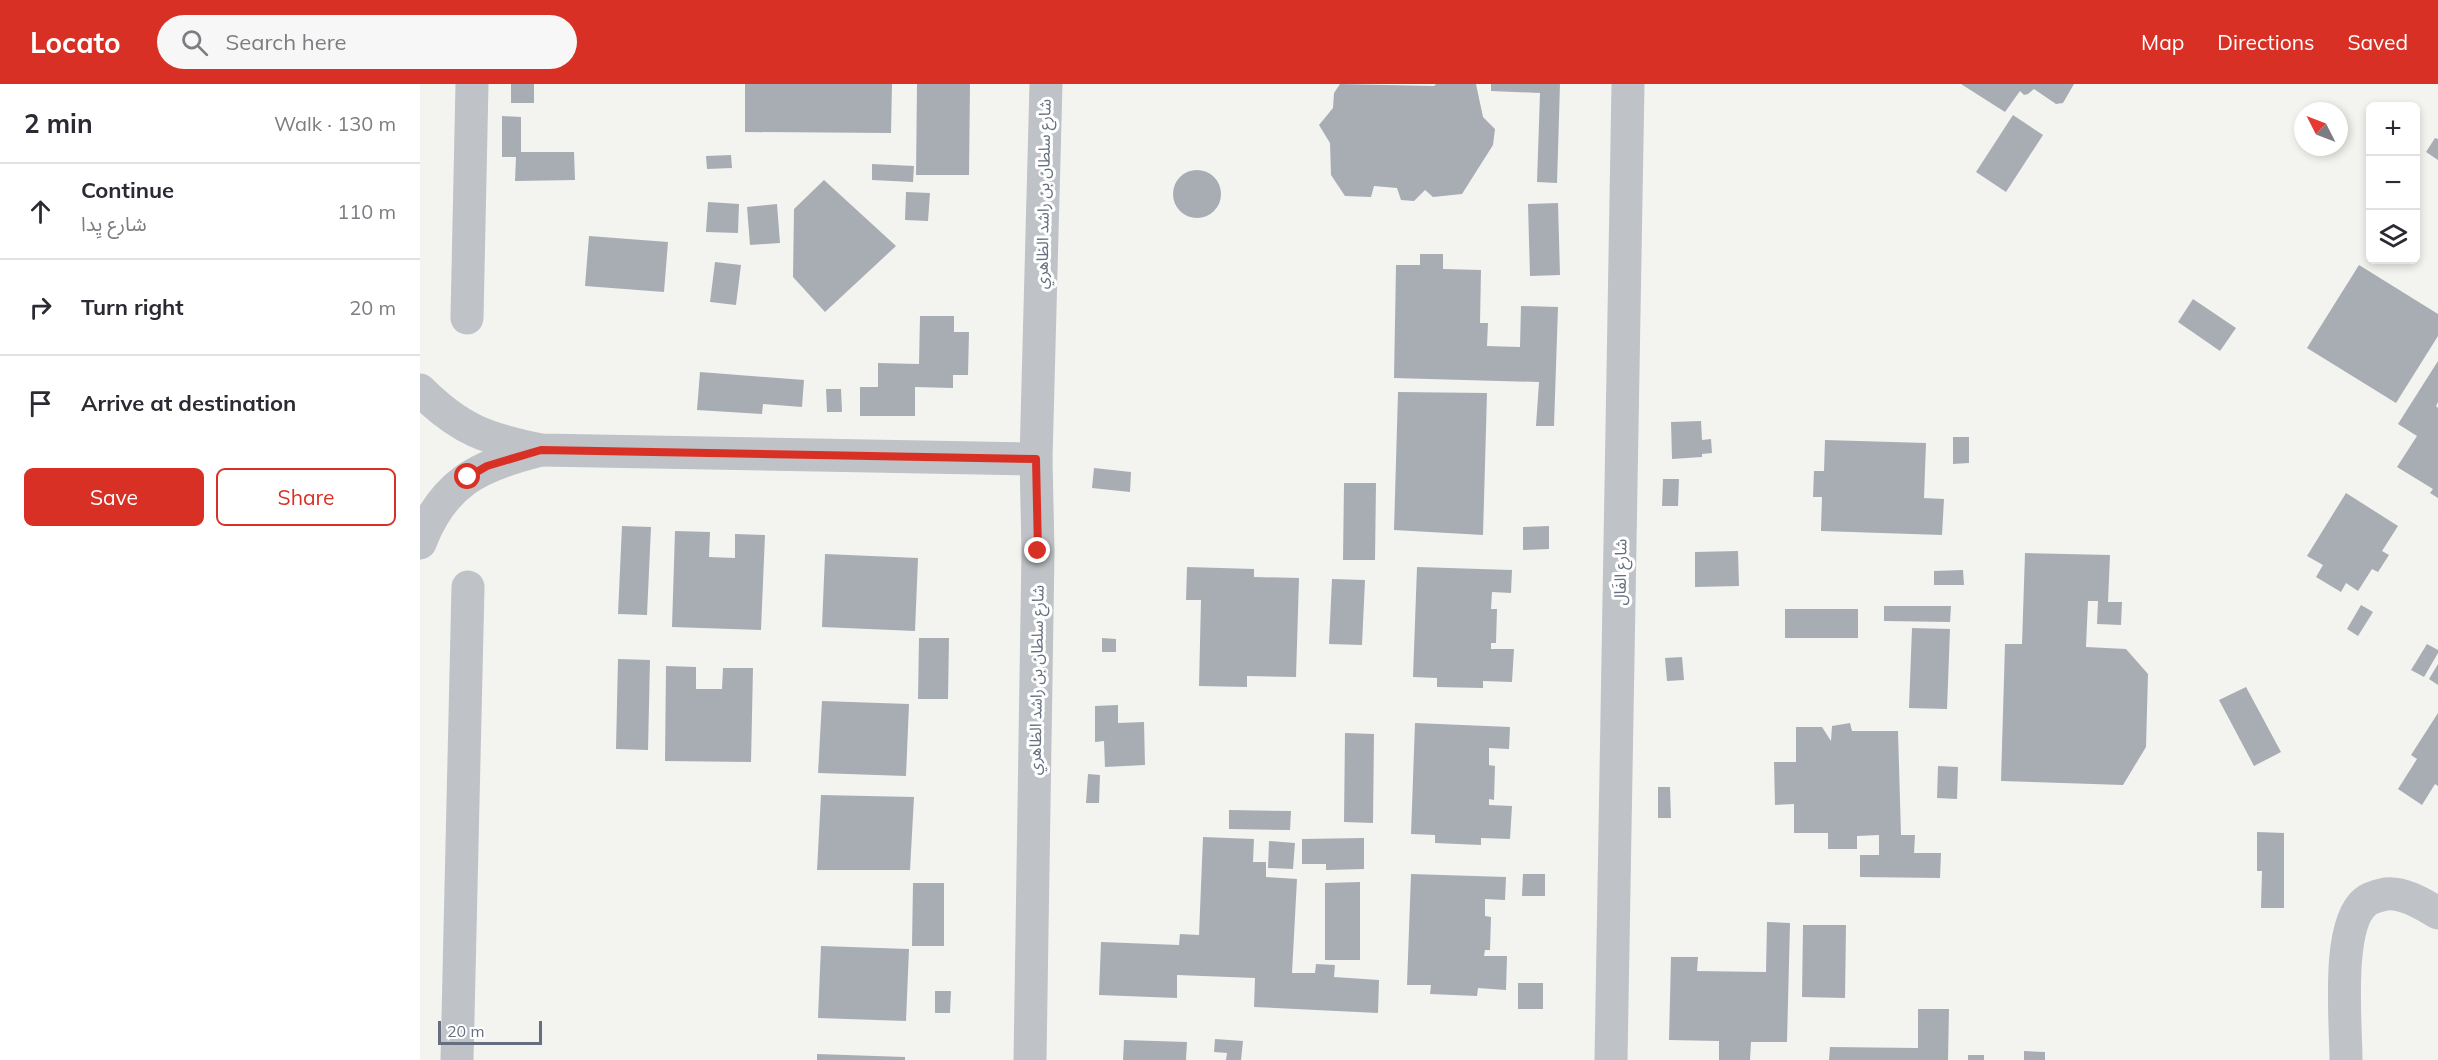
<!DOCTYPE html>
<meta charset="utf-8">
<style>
:root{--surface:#fff;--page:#f7f7f7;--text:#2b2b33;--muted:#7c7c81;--line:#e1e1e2;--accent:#d93025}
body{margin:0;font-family:Mulish,"Noto Sans Arabic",sans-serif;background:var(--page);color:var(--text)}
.controls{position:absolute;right:18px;top:18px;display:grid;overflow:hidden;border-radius:9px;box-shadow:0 3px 9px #0003}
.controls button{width:54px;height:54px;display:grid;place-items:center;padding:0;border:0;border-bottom:2px solid var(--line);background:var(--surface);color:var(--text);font:30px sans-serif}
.compass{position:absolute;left:1874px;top:18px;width:54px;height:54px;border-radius:50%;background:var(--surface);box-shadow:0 3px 9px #0003;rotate:312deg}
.scale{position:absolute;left:18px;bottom:15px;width:104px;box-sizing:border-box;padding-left:6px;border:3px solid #656f7f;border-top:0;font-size:16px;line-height:21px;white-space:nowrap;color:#656f7f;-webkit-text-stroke:4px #fff;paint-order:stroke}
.stop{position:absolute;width:18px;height:18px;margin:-14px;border:4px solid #d93025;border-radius:50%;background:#fff}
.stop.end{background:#d93025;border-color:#fff;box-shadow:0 2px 6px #0008}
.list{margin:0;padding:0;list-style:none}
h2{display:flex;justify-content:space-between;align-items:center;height:78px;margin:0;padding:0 24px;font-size:26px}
h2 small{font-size:20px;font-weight:400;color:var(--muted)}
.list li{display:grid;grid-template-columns:39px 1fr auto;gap:18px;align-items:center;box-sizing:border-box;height:96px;padding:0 24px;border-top:2px solid var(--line)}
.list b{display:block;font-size:22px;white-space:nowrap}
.list p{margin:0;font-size:20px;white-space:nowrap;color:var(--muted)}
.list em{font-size:20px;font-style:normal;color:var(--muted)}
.actions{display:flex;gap:12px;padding:18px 24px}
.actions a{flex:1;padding:14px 0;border:2px solid var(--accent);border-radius:9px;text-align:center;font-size:21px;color:var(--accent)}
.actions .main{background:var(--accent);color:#fff}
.icon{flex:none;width:33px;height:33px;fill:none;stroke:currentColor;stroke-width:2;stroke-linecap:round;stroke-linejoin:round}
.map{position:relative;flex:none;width:2018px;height:976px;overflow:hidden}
header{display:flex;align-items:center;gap:36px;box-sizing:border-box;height:84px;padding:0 30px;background:var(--accent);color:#fff}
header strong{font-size:28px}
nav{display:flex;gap:33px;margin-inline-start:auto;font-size:21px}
.search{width:420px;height:54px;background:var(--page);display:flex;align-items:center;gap:15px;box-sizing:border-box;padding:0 21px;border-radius:33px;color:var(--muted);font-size:22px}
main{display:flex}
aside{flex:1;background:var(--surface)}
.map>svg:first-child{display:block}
.building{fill:#a8adb4}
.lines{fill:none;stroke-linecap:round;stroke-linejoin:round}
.street{stroke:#bfc2c6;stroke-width:33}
.route{stroke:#d93025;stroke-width:8}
.labels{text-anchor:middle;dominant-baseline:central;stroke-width:6;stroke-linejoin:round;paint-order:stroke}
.street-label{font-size:16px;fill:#656f7f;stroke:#fff}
</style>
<header>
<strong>Locato</strong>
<div class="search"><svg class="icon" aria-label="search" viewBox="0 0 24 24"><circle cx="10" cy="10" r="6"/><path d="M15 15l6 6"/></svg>Search here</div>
<nav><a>Map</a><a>Directions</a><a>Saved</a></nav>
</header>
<main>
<aside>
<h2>2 min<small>Walk · 130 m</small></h2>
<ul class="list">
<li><svg class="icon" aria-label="ahead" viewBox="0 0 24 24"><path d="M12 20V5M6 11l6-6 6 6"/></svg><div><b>Continue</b><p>شارع يِدا</p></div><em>110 m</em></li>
<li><svg class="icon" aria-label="right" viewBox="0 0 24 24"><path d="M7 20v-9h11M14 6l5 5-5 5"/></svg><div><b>Turn right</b></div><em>20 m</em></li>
<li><svg class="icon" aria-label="arrive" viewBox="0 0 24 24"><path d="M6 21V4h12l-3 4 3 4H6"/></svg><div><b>Arrive at destination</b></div></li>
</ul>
<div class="actions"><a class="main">Save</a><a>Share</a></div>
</aside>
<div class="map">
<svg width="2018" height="976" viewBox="0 0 2018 976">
<rect width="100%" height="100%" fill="#f3f4f0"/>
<g class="building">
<rect x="91" y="0" width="23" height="19"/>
<path d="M325 0H472L471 49 325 48Z"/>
<path d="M497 0H550L549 91H496Z"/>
<path d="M920 0 1014 2 1016 0H1056L1063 33 1075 45 1073 61 1042 110 1013 113 1005 106 994 117 981 116 977 104 954 102 951 113 925 112 911 91 910 59 899 41 913 24 914 9Z"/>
<path d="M1071 0H1140L1137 99 1117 98 1120 9 1071 7Z"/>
<path d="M1541 0H1654L1643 19 1636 20 1614 5 1608 10 1604 11 1600 7 1585 28Z"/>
<path d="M1593 31 1623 51 1586 108 1556 88Z"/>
<path d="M82 32 101 33V68H154L155 96 95 97 96 73H82Z"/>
<path d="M2015 54 2018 55V76L2006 68Z"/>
<path d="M311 71 312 84 287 85 286 72Z"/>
<path d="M452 80 494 82 493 98 452 96Z"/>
<circle cx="777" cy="110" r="24"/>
<path d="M404 96 476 162 405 228 373 193 374 125Z"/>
<path d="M486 108 510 109 508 137 485 136Z"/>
<path d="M288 118 319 120 318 149 286 148Z"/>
<path d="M1138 119 1140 191 1110 192 1108 120Z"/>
<path d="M357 120 360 159 330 161 327 123Z"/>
<path d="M169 152 248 158 244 208 165 202Z"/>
<path d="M1000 170H1023V185L1061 186 1060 239H1068L1067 262 1100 263 1101 222 1138 223 1134 342H1116L1119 298 974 294 976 181H1000Z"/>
<path d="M295 178 321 181 316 221 290 218Z"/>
<path d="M1939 181 2018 230V252L1976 319 1887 264Z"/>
<path d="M1773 215 1816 244 1800 267 1758 238Z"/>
<path d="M500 232H534V248H549L548 291H533V304L495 303V332H440V303H458V279L499 280Z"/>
<path d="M2018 277V318L2016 322 2018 324V414L2010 409 2013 405 1977 383 1997 352 1978 340Z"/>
<path d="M280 288 384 296 382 323 343 320 342 330 277 326Z"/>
<path d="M406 305H421L422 328H407Z"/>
<path d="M978 308 1067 309 1063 451 974 446Z"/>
<path d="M1281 337 1282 356 1291 355 1292 369 1282 370V373L1252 375 1251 338Z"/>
<path d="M1533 353H1549V379L1533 380Z"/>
<path d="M1405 356 1506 359 1504 414 1524 415 1522 451 1401 447 1402 413H1393L1394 387H1404Z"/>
<path d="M674 384 711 388 710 408 672 404Z"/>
<path d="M1243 395H1259L1258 422H1242Z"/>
<path d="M924 399H956L955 476H923Z"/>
<path d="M1926 409 1978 442 1962 467 1969 471 1958 488 1952 485 1938 507 1926 499 1921 508 1896 493 1903 481 1887 472Z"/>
<path d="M202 442 231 443 227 531 198 530Z"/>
<path d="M1129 442V465L1103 466V443Z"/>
<path d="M255 447 290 448 289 473 315 474V450L345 451 341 546 252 543Z"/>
<path d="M1318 467 1319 502 1275 503V468Z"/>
<path d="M1605 469 1690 471 1688 518H1702L1701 541 1677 540 1678 517H1668L1666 563 1706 565 1728 590 1726 663 1703 701 1581 697 1585 560H1602Z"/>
<path d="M405 470 498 474 495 547 402 543Z"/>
<path d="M767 483 834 485V493L879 494 876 593 827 592V603L779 602 781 516H766Z"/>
<path d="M997 483 1092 486 1091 509 1072 508 1071 525H1077L1076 559H1071V565H1094L1092 598 1063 597V604L1017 603V594L993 593Z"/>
<path d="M1543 486 1544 501H1514V487Z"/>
<path d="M912 495 945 496 942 561 909 560Z"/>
<path d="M1941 521 1953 528 1938 552 1927 545Z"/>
<path d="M1464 522H1531L1530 538 1464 537Z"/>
<rect x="1365" y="525" width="73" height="29"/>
<path d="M1492 544 1530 545 1527 625 1489 624Z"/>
<path d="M499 554H529L528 615H498Z"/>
<path d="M682 554 696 555V568H682Z"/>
<path d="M2007 560 2018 566V569L2004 593 1991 586Z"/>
<path d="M1262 573 1264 596 1247 597 1245 574Z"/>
<path d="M198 575 230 576 228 666 196 665Z"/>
<path d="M2018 580V601L2009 595Z"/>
<path d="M246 582 276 583V605H302L303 584H333L331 678 245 677Z"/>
<path d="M1826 603 1861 668 1834 682 1799 616Z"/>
<path d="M402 617 489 620 486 692 398 689Z"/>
<path d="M698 621V639L724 638 725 681 685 683 684 657 675 658V622Z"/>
<path d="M2018 629V702L2015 700 2002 721 1978 705 1997 675 1991 671Z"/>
<path d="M995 639 1090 643 1089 665 1069 664V681L1075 682 1074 716 1069 715V721L1092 722 1090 755 1061 754V761L1015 759V751L991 750Z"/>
<path d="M1430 639 1432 647H1478L1481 751H1495L1494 769H1521L1520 794 1440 793V771H1459V751L1437 752V765H1408V749H1374V720L1355 721 1354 678H1376V643H1402L1411 657 1412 642Z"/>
<path d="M925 649 954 650 953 739 924 738Z"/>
<path d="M1518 682 1538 683 1537 715 1517 714Z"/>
<path d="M668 690 680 691 679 719H666Z"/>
<path d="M1238 703H1250L1251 734H1238Z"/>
<path d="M401 711 494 713 490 786H397Z"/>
<path d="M809 726 871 727 870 746 809 745Z"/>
<path d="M1837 748 1864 749V824H1841L1842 787H1837Z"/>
<path d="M783 753 834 755 833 778H846V793L877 795 872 889H895L896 880 915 881 914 893 959 896 958 929 834 923 835 894 757 891V914L679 911 681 858 759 861 760 850 779 851Z"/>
<path d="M944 754V785L906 786V780H882V755Z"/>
<path d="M849 757 875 759 873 785 848 784Z"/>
<path d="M991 790 1086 793 1085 816 1065 815V832L1071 833 1070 866H1065L1064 872H1087L1086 906 1058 904 1057 912 1010 910 1011 901H987Z"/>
<path d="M1103 790H1125V812H1102Z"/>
<path d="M940 798V876H905V799Z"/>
<path d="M493 799H524V862H492Z"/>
<path d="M1347 838 1370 839 1367 958H1331L1330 976H1299V957L1249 956 1251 873H1278L1277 887 1346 888Z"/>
<path d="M1383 841H1426L1425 914 1382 913Z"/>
<path d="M401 862 489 865 486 937 398 934Z"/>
<rect x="1098" y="899" width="25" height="26"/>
<path d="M515 907H531L530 929H515Z"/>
<path d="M1498 925H1529L1528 976H1409L1410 963 1498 964Z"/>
<path d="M795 955 823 957 821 976H806L807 969 794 968Z"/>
<path d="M704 956 767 958 766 976H703Z"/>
<path d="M1604 967 1625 968V976H1604Z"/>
<path d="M397 970 485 973V976H397Z"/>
<rect x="1548" y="971" width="16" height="5"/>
</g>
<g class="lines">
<g class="street">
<path d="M47 234 52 0"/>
<path d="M0 306C40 346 67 355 121 366L616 375"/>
<path d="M0 459C23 399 58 382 117 367"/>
<path d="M37 976 48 503"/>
<path d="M610 976 618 467 616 375 626 0"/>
<path d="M1191 976 1208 0"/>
<path d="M1926 976C1926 940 1916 842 1945 818 1949 814 1961 811 1966 810 1984 808 2004 821 2018 829"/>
</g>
</g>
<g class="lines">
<path class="route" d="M48 393 67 382 121 366 616 375 618 467"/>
</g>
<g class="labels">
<g class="street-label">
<text transform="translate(623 110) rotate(-89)">شارع سلطان بن راشد الظاهري</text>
<text transform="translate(1200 488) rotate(-89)">شارع الفَال</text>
<text transform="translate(616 596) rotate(-89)">شارع سلطان بن راشد الظاهري</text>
</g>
</g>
</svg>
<div class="controls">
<button>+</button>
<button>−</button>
<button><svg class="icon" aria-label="layers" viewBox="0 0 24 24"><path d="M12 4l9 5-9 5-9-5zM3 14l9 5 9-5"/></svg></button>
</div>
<svg class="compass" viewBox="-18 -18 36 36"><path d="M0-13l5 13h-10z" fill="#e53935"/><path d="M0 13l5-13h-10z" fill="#7c7c81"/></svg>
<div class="scale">20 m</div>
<div class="stop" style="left:48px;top:393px"></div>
<div class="stop end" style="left:618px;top:467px"></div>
</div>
</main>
